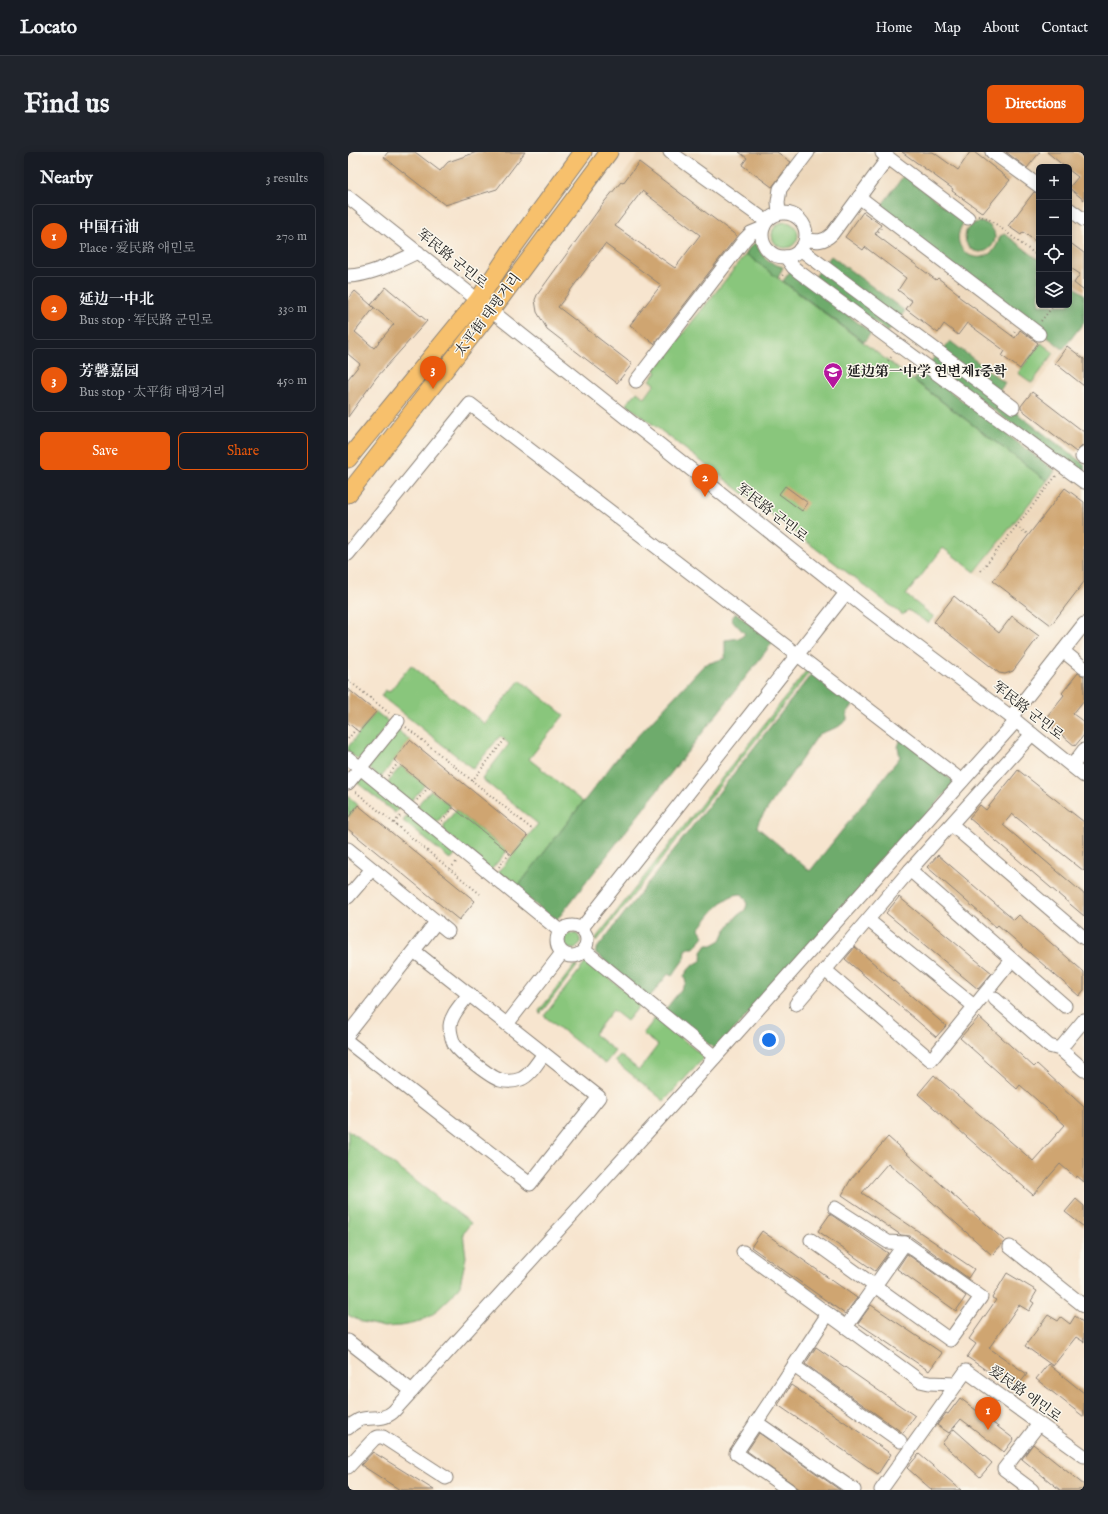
<!DOCTYPE html>
<meta charset="utf-8">
<style>
:root{--surface:#171b24;--page:#20242c;--text:#f1f3f6;--muted:#9ea1a6;--line:#363941;--accent:#ea580c}
body{margin:0;font-family:"IM FELL English","Noto Serif SC","Noto Serif KR",serif;background:var(--page);color:var(--text)}
.controls{position:absolute;right:12px;top:12px;display:grid;overflow:hidden;border-radius:6px;box-shadow:0 2px 10px #0003}
.controls button{width:36px;height:36px;display:grid;place-items:center;padding:0;border:0;border-bottom:1px solid var(--line);background:var(--surface);color:var(--text);font:20px sans-serif}
.you{position:absolute;left:421px;top:888px;width:14px;height:14px;margin:-10px;border:3px solid #fff;border-radius:50%;background:#1a73e8;box-shadow:0 0 0 6px #1a73e833}
.badge{display:grid;place-items:center;width:26px;height:26px;border-radius:50%;background:var(--accent);color:#fff;font-size:13px;font-weight:700}
.pin{position:absolute;translate:-50% -33px;filter:drop-shadow(0 1px 2px #0008)}
.pin::after{content:'';position:absolute;top:21px;width:14px;height:12px;background:inherit;clip-path:polygon(0 0,100% 0,50% 100%)}
.list{margin:0;padding:0;list-style:none}
h2{display:flex;justify-content:space-between;align-items:center;height:52px;margin:0;padding:0 16px;font-size:17px}
h2 small{font-size:13px;font-weight:400;color:var(--muted)}
.list li{display:grid;grid-template-columns:26px 1fr auto;gap:12px;align-items:center;box-sizing:border-box;height:64px;margin:0 8px 8px;padding:0 8px;border:1px solid var(--line);border-radius:6px}
.list b{display:block;font-size:15px;white-space:nowrap}
.list p{margin:0;font-size:13px;white-space:nowrap;color:var(--muted)}
.list em{font-size:13px;font-style:normal;color:var(--muted)}
.actions{display:flex;gap:8px;padding:12px 16px}
.actions a{flex:1;padding:9px 0;border:1px solid var(--accent);border-radius:6px;text-align:center;font-size:14px;color:var(--accent)}
.actions .main{background:var(--accent);color:#fff}
.icon{flex:none;width:22px;height:22px;fill:none;stroke:currentColor;stroke-width:2;stroke-linecap:round;stroke-linejoin:round}
.map{position:relative;flex:none;width:736px;height:1338px;overflow:hidden;border-radius:6px}
header{display:flex;align-items:center;gap:24px;box-sizing:border-box;height:56px;padding:0 20px;background:var(--surface);border-bottom:1px solid var(--line)}
header strong{font-size:19px}
nav{display:flex;gap:22px;margin-inline-start:auto;font-size:14px}
.intro{display:flex;align-items:center;justify-content:space-between;box-sizing:border-box;height:96px;padding:0 24px}
h1{margin:0;font-size:28px}
.button{padding:10px 18px;border-radius:6px;background:var(--accent);color:#fff;font-size:14px;font-weight:700}
main{display:flex;gap:24px;padding:0 24px}
aside{flex:1;background:var(--surface);border-radius:6px;box-shadow:0 2px 10px #0003}
.map>svg:first-child{display:block}
.built{fill:#edd7ba;fill-rule:evenodd}
.green{fill:#89c67c;stroke:#52714c}
.forest{fill:#6eab6c;stroke:#456444}
.building{fill:#cfa571;fill-rule:evenodd}
.lines{fill:none;stroke-linecap:round;stroke-linejoin:round}
.minor-casing{stroke:#8a8076;stroke-width:15}
.major-casing{stroke:#8a8076;stroke-width:19}
.path{stroke:#8a8076;stroke-width:2;stroke-dasharray:1 3;stroke-linecap:butt}
.minor{stroke:#fff;stroke-width:13}
.major{stroke:#f7c06c;stroke-width:17}
.labels{text-anchor:middle;dominant-baseline:central;stroke-width:3;stroke-linejoin:round;paint-order:stroke}
.street-label{font-size:14px;fill:#1c1c1c;stroke:#fbf7ec}
.poi-label{font-size:14px;font-weight:bold;fill:#1c1c1c;stroke:#fbf7ec;text-anchor:start}
</style>
<header>
<strong>Locato</strong>
<nav><a>Home</a><a>Map</a><a>About</a><a>Contact</a></nav>
</header>
<div class="intro"><h1>Find us</h1><a class="button">Directions</a></div>
<main>
<aside>
<h2>Nearby<small>3 results</small></h2>
<ul class="list">
<li><span class="badge">1</span><div><b>中国石油</b><p>Place · 爱民路 애민로</p></div><em>270 m</em></li>
<li><span class="badge">2</span><div><b>延边一中北</b><p>Bus stop · 军民路 군민로</p></div><em>330 m</em></li>
<li><span class="badge">3</span><div><b>芳馨嘉园</b><p>Bus stop · 太平街 태평거리</p></div><em>450 m</em></li>
</ul>
<div class="actions"><a class="main">Save</a><a>Share</a></div>
</aside>
<div class="map">
<svg width="736" height="1338" viewBox="0 0 736 1338">
<rect width="100%" height="100%" fill="#fbf7ec"/>
<filter id="ink" filterUnits="userSpaceOnUse"><feTurbulence type="fractalNoise" baseFrequency=".025" numOctaves="2"/><feDisplacementMap in="SourceGraphic" scale="8" xChannelSelector="R" yChannelSelector="G"/><feConvolveMatrix kernelMatrix="1 2 1 2 8 2 1 2 1" color-interpolation-filters="sRGB"/></filter>
<filter id="wash" filterUnits="userSpaceOnUse"><feTurbulence type="fractalNoise" baseFrequency=".012" numOctaves="4" result="noise"/><feDisplacementMap in="SourceGraphic" scale="16" xChannelSelector="R" yChannelSelector="G"/><feGaussianBlur stdDeviation="0.9" result="paint"/><feColorMatrix in="noise" values="0 0 0 0 0 0 0 0 0 0 0 0 0 0 0 0 0 1.4 0 .05"/><feComposite in="paint" operator="in"/></filter>
<g filter="url(#wash)">
<rect width="100%" height="100%" fill="#f7e5cf"/>
<path class="built" d="M292 0H736V170L667 260 736 312V438L704 478 595 396 554 447 280 233 308 197 279 175 348 85 272 27ZM691 15H721V153H691Z"/>
<g class="green">
<circle cx="437" cy="83" r="13"/>
<path d="M398 102 699 329 627 420 595 396 558 443 586 465 580 471 560 458 555 463 278 252 289 240 297 246 307 232 302 228 309 220 306 218Z"/>
<path d="M693 191 706 201 684 231 670 221Z"/>
<path d="M63 513 137 572 172 528 216 563 181 607 235 650 168 737 149 722 190 672 134 627 161 592 152 584 125 617 33 544 37 538 41 540Z"/>
<path d="M461 517 463 518 249 789 248 786 458 519Z"/>
<path d="M28 560 42 571 14 606 9 607 0 599V595Z"/>
<path d="M49 578 62 588 35 623 31 625 21 616V613Z"/>
<path d="M53 614 77 633 61 651 40 633 42 627Z"/>
<path d="M11 626H15L52 655 47 661 7 629Z"/>
<path d="M83 638 102 654 92 667 87 671 69 657 72 650Z"/>
<path d="M0 644 10 653 0 666Z"/>
<path d="M108 658 159 699 143 718 96 679V673Z"/>
<path d="M61 662 109 701 103 708 55 669Z"/>
<path d="M221 781 229 782C234 787 233 793 227 797H221L216 791V786Z"/>
<path d="M240 809 293 852 279 869 265 858 246 882 267 899 257 912 196 864 238 810Z"/>
<path d="M230 813 192 862 191 859 226 814Z"/>
<path d="M308 865 355 904V907L316 949 267 909 272 903 291 918 310 893 295 882Z"/>
<path d="M0 978 123 1071 115 1081 118 1105 112 1133 104 1144 84 1163 68 1171 52 1174 36 1175 14 1170 0 1163Z"/>
</g>
<g class="forest">
<path d="M556 23 616 70C594 101 643 124 652 84L657 82 691 108V153H721V131L736 142V170L715 197 531 57Z"/>
<circle cx="632" cy="85" r="15"/>
<path d="M408 90C412 104 421 111 435 115L430 126 398 102 401 96Z"/>
<path d="M483 104 557 159 550 168 476 113Z"/>
<path d="M443 118 523 181 516 190 435 129Z"/>
<path d="M472 118 546 173 540 180 467 125Z"/>
<path d="M602 189 657 231 650 241 594 199Z"/>
<path d="M589 201 736 312V325L582 211Z"/>
<path d="M574 218 707 319 699 329 566 228Z"/>
<path d="M388 461 425 490 208 769 168 737 270 605 356 513 377 506V488L392 486 397 482 383 467Z"/>
<path d="M465 520 506 552 499 561V568L490 575 471 582 411 669 409 675 462 719 552 605 550 595 553 586 605 629V633L368 898 317 858 338 831 336 824C338 821 341 816 344 814 351 809 356 810 354 800L359 793H364L373 788 377 779 389 764 397 758 399 753 398 747 394 742C375 742 363 763 351 777L356 784 346 796H341L338 798 337 806 324 824 320 822 301 846 247 801 250 795Z"/>
</g>
<g id="blocks">
<g class="building">
<path d="M40 0H67L92 19 100 10 129 0H177L149 37 97 53 36 5Z"/>
<path d="M391 0H429L443 10 424 35 394 13 399 6Z"/>
<path d="M554 0H585L610 18 622 0H626L662 28 635 61 604 39 605 37Z"/>
<path d="M658 0H692L679 16Z"/>
<path d="M699 0H729L736 6V48L721 36 730 25 721 18V15H717Z"/>
<path d="M291 10 389 84 306 192 282 173 313 133 257 92 210 155 284 212 269 231 199 177 189 160 187 148 189 143 257 49 273 30 275 31ZM294 39 352 83 327 116 267 74Z"/>
<path d="M686 40 691 42V92L675 80 673 83 660 74Z"/>
<path d="M515 60 533 73 527 82 588 128 590 126 611 142 610 144 667 186 672 178 690 191 672 217 654 204 657 199 619 171 610 183 596 172 590 181 558 157 564 149 550 138 558 126 517 95 515 98 497 85Z"/>
<path d="M721 90 736 101V139L726 131 732 122 721 115Z"/>
<path d="M38 135 79 169 28 226 0 265V227L12 212 0 202V147L7 139 23 153ZM23 153 46 172 26 196 7 180 26 156Z"/>
<path d="M719 194 736 207V234L707 211Z"/>
<path d="M684 240 736 280V292L728 300 673 257V254Z"/>
<path d="M437 334 460 351 454 359 431 342Z"/>
<path d="M717 336 736 350V430L703 473 645 429Z"/>
<path d="M606 444 651 481 664 464 691 484 665 519 657 522 651 521 586 470Z"/>
<path d="M730 521 736 524V548L725 562 736 570V583L727 594 696 568 716 543 714 541Z"/>
<path d="M0 537 28 560 11 580 0 571Z"/>
<path d="M62 588 180 684 164 703 46 608Z"/>
<path d="M670 618 736 670V719L664 662 655 673 736 742V764L621 666 632 653 638 658Z"/>
<path d="M10 653 127 749 111 768 0 677V666Z"/>
<path d="M590 703 666 768 671 763 736 820V838L731 844 650 773 648 775 579 715Z"/>
<path d="M551 745 644 821 630 837 538 761Z"/>
<path d="M507 795 598 874 588 885 497 807Z"/>
<path d="M631 865 686 915 689 912 736 955V1030L729 1024 728 1026 712 1012 685 1043 570 942 586 923 685 1009 717 973 672 933 669 937 612 886Z"/>
<path d="M540 985 657 1089 644 1103 540 1011 514 1041 626 1117 620 1126 562 1084 553 1083 494 1043 503 1027Z"/>
<path d="M728 1047 736 1054V1075L717 1060Z"/>
<path d="M482 1062 540 1101 527 1119 470 1079Z"/>
<path d="M414 1079 509 1146 497 1162 403 1095Z"/>
<path d="M559 1102 618 1144 608 1159 549 1117Z"/>
<path d="M659 1121 689 1139 683 1149 686 1151 681 1159 671 1153 641 1196 679 1222 667 1238 619 1205 628 1192 621 1187 648 1148 644 1146Z"/>
<path d="M523 1153 594 1201 581 1219 510 1171Z"/>
<path d="M700 1163 710 1169 713 1165 722 1172 727 1164 736 1171V1190L728 1185 705 1214 677 1194Z"/>
<path d="M468 1195 567 1264 555 1281 457 1212Z"/>
<path d="M700 1212 736 1241V1265L688 1227Z"/>
<path d="M443 1233 543 1302 530 1322 430 1253Z"/>
<path d="M612 1246 666 1287 656 1300 613 1267 601 1281 589 1273 598 1261 600 1262Z"/>
<path d="M606 1277 644 1311 632 1325 594 1291Z"/>
<path d="M411 1281 492 1338H453L399 1299Z"/>
<path d="M685 1292 736 1333V1338H712L674 1307Z"/>
<path d="M25 1300 86 1338H52L13 1313Z"/>
<path d="M571 1302 613 1338H584L559 1316Z"/>
</g>
</g>
</g>
<g filter="url(#ink)">
<use href="#blocks" fill-opacity="0" stroke="#8a8076" stroke-width="1"/>
<g class="lines">
<g class="minor-casing">
<g id="minor">
<path d="M322 0 418 69"/>
<path d="M644 0 691 34"/>
<path d="M534 1 620 66"/>
<path d="M0 45 515 454 663 565 736 624"/>
<path d="M511 45 691 182"/>
<path d="M721 57 736 68"/>
<path d="M431 61 430 50 432 37 460 0"/>
<circle cx="436" cy="83" r="22"/>
<path d="M458 87C468 90 476 90 484 82L540 6"/>
<path d="M452 97 665 255"/>
<path d="M438 105 445 115 451 120 736 330"/>
<path d="M0 124C24 123 48 110 70 100"/>
<path d="M288 229 397 87 403 81 415 76"/>
<path d="M736 302 734 305 736 306"/>
<path d="M0 402 122 252 614 629"/>
<path d="M715 499 736 516"/>
<path d="M663 565 736 472"/>
<path d="M0 606 212 779"/>
<path d="M724 614 736 598"/>
<path d="M0 631 50 569"/>
<path d="M604 673 736 786"/>
<path d="M0 697 100 779"/>
<path d="M562 718 717 854"/>
<path d="M0 745 24 717"/>
<path d="M520 768 626 854"/>
<circle cx="224" cy="789" r="15"/>
<path d="M233 777 498 441"/>
<path d="M236 798 367 905"/>
<path d="M477 818 583 908 664 808"/>
<path d="M121 842C114 852 103 862 102 874 102 880 104 887 106 892 112 901 142 925 152 928 158 930 167 929 173 927 183 923 190 909 196 902"/>
<path d="M647 847 701 894 712 897 736 918"/>
<path d="M448 852 562 718 684 582"/>
<path d="M159 872 214 801"/>
<path d="M0 882 89 769"/>
<path d="M0 890 182 1032 251 945 66 799"/>
<path d="M712 897 736 868"/>
<path d="M463 1088 602 1188 633 1145 557 1091 540 1090 487 1056"/>
<path d="M662 1095 736 1154"/>
<path d="M395 1100 572 1229 581 1231 609 1232"/>
<path d="M498 1175 557 1091"/>
<path d="M0 1189 64 1239"/>
<path d="M446 1214 552 1289"/>
<path d="M408 1270 506 1338"/>
<path d="M0 1276C3 1273 7 1270 11 1268 23 1263 33 1270 45 1260L335 941 668 569"/>
<path d="M0 1315 26 1287 30 1285H35L98 1326"/>
<path d="M441 1338 388 1301 480 1162"/>
<path d="M533 1338 618 1219 736 1304"/>
<path d="M684 1338 656 1317 691 1272"/>
</g>
</g>
<g class="major-casing">
<g id="major">
<path d="M0 307 130 148 164 97 235 0"/>
<path d="M0 342 143 159 261 0"/>
</g>
</g>
<g class="path">
<path d="M630 64 639 66 645 70 691 105"/>
<path d="M528 83 533 76"/>
<path d="M432 127 436 121"/>
<path d="M721 128 723 130 721 133"/>
<path d="M693 169 706 153"/>
<path d="M664 184 668 178"/>
<path d="M540 209 545 203"/>
<path d="M668 374 681 383"/>
<path d="M633 419 708 324"/>
<path d="M0 528 41 561"/>
<path d="M58 575 185 678"/>
<path d="M0 587 8 577"/>
<path d="M40 624 50 611"/>
<path d="M124 629 158 586"/>
<path d="M8 640 132 742"/>
<path d="M69 648 80 636"/>
<path d="M94 669 105 656"/>
<path d="M46 671 53 663"/>
<path d="M151 715 162 701"/>
<path d="M102 717 109 709"/>
</g>
<use href="#minor" class="minor"/>
<use href="#major" class="major"/>
</g>
</g>
<defs>
<g id="school-pin" transform="scale(1)"><path d="M0 17L-7.5 6A9.5 9.5 0 1 1 7.5 6Z" fill="#b5179e" stroke="#fbf7ec"/><path d="M0-5L7-2L0 1L-7-2ZM-4 1L0 2.5L4 1V4Q0 6-4 4Z" fill="#fff"/></g>
</defs>
<g fill-rule="evenodd">
<use href="#school-pin" x="485" y="220"/>
</g>
<g class="labels">
<g class="street-label">
<text transform="translate(104 107) rotate(39)">军民路 군민로</text>
<text transform="translate(140 163) rotate(-53)">太平街 태평거리</text>
<text transform="translate(424 361) rotate(38)">军民路 군민로</text>
<text transform="translate(680 559) rotate(38)">军民路 군민로</text>
<text transform="translate(677 1242) rotate(36)">爱民路 애민로</text>
</g>
<g class="poi-label">
<text x="499" y="220">延边第一中学 연변제1중학</text>
</g>
</g>
</svg>
<div class="controls">
<button>+</button>
<button>−</button>
<button><svg class="icon" aria-label="locate" viewBox="0 0 24 24"><circle cx="12" cy="12" r="6"/><path d="M12 2v4M12 18v4M2 12h4M18 12h4"/></svg></button>
<button><svg class="icon" aria-label="layers" viewBox="0 0 24 24"><path d="M12 4l9 5-9 5-9-5zM3 14l9 5 9-5"/></svg></button>
</div>
<div class="you"></div>
<div class="pin badge" style="left:640px;top:1278px">1</div>
<div class="pin badge" style="left:357px;top:345px">2</div>
<div class="pin badge" style="left:85px;top:237px">3</div>
</div>
</main>
